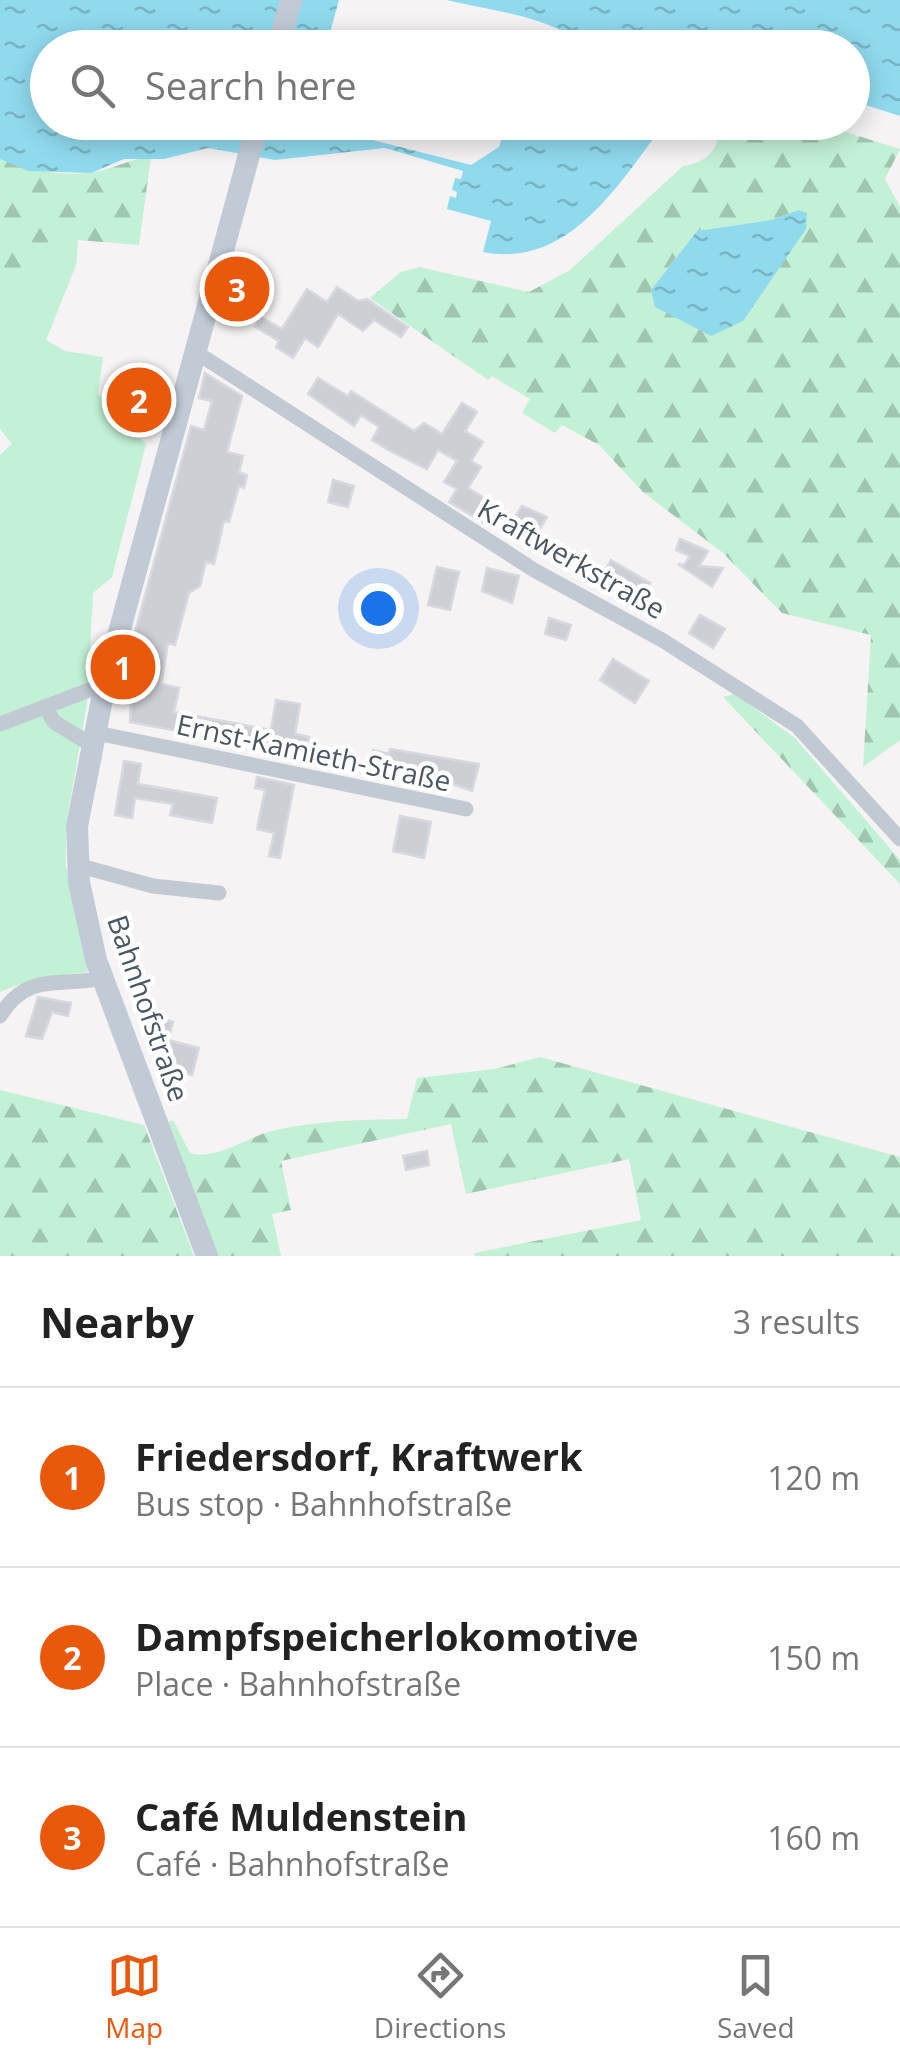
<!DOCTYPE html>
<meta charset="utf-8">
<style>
:root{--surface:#fff;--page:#f6f6f6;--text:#222;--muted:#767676;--line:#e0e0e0;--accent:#ea580c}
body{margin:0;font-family:"Open Sans",sans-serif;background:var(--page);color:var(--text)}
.you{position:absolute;left:378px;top:608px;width:35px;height:35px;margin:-25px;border:8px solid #fff;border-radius:50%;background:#1a73e8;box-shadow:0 0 0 15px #1a73e833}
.badge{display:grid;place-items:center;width:65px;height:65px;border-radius:50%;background:var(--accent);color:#fff;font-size:32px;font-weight:700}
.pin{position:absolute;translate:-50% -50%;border:5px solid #fff;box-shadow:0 2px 10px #0006}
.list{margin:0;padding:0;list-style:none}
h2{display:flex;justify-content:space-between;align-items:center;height:130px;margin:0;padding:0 40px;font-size:42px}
h2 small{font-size:32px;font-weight:400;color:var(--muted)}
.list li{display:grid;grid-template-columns:65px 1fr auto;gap:30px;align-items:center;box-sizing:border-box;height:180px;padding:0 40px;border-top:2px solid var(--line)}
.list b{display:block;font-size:38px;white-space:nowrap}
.list p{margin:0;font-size:32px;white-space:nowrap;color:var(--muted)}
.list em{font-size:32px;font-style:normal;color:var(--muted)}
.icon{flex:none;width:55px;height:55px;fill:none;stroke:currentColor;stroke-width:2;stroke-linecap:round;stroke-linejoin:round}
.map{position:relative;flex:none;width:900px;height:1256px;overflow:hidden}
.search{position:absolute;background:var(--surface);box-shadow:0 5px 25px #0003;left:30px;right:30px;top:30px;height:110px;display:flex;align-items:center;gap:25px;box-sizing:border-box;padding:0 35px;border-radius:55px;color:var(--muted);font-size:38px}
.sheet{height:670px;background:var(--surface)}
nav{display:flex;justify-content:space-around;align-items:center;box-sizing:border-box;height:140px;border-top:2px solid var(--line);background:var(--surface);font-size:28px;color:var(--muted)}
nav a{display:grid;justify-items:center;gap:5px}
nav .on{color:var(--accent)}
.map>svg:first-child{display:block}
.grass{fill:#c3f1d5}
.forest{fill:url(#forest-firs);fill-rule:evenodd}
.water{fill:url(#water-ripples)}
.building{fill:#cdcfd5;stroke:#d7d9de;stroke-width:2.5}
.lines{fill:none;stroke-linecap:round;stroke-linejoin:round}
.minor{stroke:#c1cad2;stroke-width:15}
.secondary{stroke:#c1cbd6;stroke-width:22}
.labels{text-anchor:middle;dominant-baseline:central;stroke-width:9;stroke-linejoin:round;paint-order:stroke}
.street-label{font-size:28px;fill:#4a5661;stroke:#fff}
</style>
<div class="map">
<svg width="900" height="1256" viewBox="0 0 900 1256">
<defs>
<pattern id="forest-firs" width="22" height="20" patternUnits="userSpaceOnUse" patternTransform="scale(2.5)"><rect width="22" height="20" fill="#c3f1d5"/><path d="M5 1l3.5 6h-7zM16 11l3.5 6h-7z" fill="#a0c6b0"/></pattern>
<pattern id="water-ripples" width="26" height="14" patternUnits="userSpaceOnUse" patternTransform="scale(2.5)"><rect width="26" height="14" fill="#90daee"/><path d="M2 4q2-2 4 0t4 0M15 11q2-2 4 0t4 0" fill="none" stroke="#78b4c4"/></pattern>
</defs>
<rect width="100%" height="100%" fill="#f5f3f3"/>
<path class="grass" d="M78 240 76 265 46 340 65 351 103 357 98 394 146 444 112 577 93 593 87 704 66 824V866L88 972 29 981 0 992V455L12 444 0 429V312Z"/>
<g class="forest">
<path d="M752 122 795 127 817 123 900 149 885 179 900 207V740L863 767 871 635 782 613 723 553 643 492 599 445 562 425 555 433 522 413 530 399 492 376 488 380 370 298 401 272 419 267 529 292 570 270 683 166C709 162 718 150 720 125ZM799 210 711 336 651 290 697 231 771 220Z"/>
<path d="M151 157 139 245 78 240 0 312V159C27 170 58 176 88 173 110 171 128 159 151 157Z"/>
<path d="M735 694 795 738 900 860V884L723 697Z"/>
<path d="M540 1057 900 1157V1256H475L474 1253 641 1220 629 1159 466 1194 451 1124 281 1161 291 1210 272 1214 281 1256H215L165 1123 173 1120 190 1153C217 1161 245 1138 272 1131 316 1120 361 1120 407 1119L417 1078 495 1069Z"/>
<path d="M0 1090 144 1125 194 1256H0Z"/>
</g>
<g class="water">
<path d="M0 0H281L269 47 48 48V122L306 123 471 165 499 147 506 123H665C619 183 570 269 483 252L491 221 447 209 450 196 456 198 457 192 452 190 455 178 461 179 463 171 385 148 275 160 208 148 164 159H124L91 173 28 171 0 159Z"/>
<path d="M302 0H339L326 47 288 48Z"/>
<path d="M447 0H900V116L853 101 852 48 562 47 571 35C528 13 492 11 447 0Z"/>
<path d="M799 210 807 213 806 229 743 321 711 336 655 307 651 290 697 231 771 220Z"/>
</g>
<g class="building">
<path d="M337 287 358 301 367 299 408 327 401 337 374 320 363 331 338 314 318 347 305 338 293 358 276 347 279 341 255 327 261 317 282 329 307 289 327 302Z"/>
<path d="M205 373 242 396 227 452 243 456 239 472 247 475 244 488 239 486 229 522 224 521 214 564 206 562 200 586 189 593 175 645 168 643 161 684 179 688 174 712 271 730 276 700 300 704 295 734 309 737 305 755 130 722 132 683 126 682 130 651 191 426 204 430 212 401 199 398Z"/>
<path d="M318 378 348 396 351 391 414 431 424 423 442 434 462 403 477 412 465 431 483 442 471 461 481 467 468 488 504 510 493 528 449 502 457 489 444 482 457 461 438 450 427 469 390 451 372 440 379 427 361 415 354 426 308 394Z"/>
<path d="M333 480 354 486 348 507 328 502Z"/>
<path d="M522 506 547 517 534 538 511 523Z"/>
<path d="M680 539 708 551 699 566 723 568 712 587 678 564 684 565 690 556 676 550Z"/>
<path d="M611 560 650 583 639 601 601 578Z"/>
<path d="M437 567 459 572 450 610 428 605Z"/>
<path d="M487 568 519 576 512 603 482 591Z"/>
<path d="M700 615 725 629 713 648 689 633Z"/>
<path d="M549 618 571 625 566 640 545 634Z"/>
<path d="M613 659 649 681 635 703 600 680Z"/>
<path d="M390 749 479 764 472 791 420 772 417 785 384 777 386 770 369 766 373 750 389 754Z"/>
<path d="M124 761 141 764 138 784 217 798 212 823 170 815 173 804 135 798 132 818 115 815Z"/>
<path d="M257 777 294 785 280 858 269 856 274 833 257 829 265 790 255 788Z"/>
<path d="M400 816 431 822 424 858 393 851Z"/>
<path d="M38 997 71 1003 68 1016 52 1012 42 1039 26 1036Z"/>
<path d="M162 1019 173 1022 168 1040 199 1048 192 1075 171 1070 173 1061 152 1055Z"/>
<path d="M427 1151 429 1165 406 1170 403 1156Z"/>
</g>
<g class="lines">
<g class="minor">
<path d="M194 351 534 570 662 640 797 726 900 839"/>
<path d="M46 708 54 722 90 744"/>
<path d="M0 724 105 684"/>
<path d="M92 732 466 809"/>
<path d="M77 865 153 886 219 893"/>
<path d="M0 1016C27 971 59 988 102 978"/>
</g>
<g class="secondary">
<path d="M278 48 291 0"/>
<path d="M207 1256 96 960 79 882 77 826 105 684 258 122"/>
</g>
</g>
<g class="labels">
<g class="street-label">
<text transform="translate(572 558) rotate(30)">Kraftwerkstraße</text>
<text transform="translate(314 752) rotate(12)">Ernst-Kamieth-Straße</text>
<text transform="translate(149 1008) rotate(71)">Bahnhofstraße</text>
</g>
</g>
</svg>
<div class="you"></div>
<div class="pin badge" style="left:123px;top:667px">1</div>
<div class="pin badge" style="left:139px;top:400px">2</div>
<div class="pin badge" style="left:237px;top:289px">3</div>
<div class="search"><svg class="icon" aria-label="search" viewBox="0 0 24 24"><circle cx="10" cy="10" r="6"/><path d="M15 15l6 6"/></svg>Search here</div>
</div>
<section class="sheet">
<h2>Nearby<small>3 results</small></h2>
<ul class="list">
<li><span class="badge">1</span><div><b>Friedersdorf, Kraftwerk</b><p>Bus stop · Bahnhofstraße</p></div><em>120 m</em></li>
<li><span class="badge">2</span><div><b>Dampfspeicherlokomotive</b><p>Place · Bahnhofstraße</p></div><em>150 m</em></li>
<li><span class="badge">3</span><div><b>Café Muldenstein</b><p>Café · Bahnhofstraße</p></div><em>160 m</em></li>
</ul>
</section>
<nav>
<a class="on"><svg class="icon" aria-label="map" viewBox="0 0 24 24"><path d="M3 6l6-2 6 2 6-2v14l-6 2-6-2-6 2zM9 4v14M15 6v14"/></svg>Map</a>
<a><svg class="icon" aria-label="directions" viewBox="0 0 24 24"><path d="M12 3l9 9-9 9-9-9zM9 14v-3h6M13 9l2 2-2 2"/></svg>Directions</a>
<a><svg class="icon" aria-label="saved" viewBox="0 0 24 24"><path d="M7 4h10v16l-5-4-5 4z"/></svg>Saved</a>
</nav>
